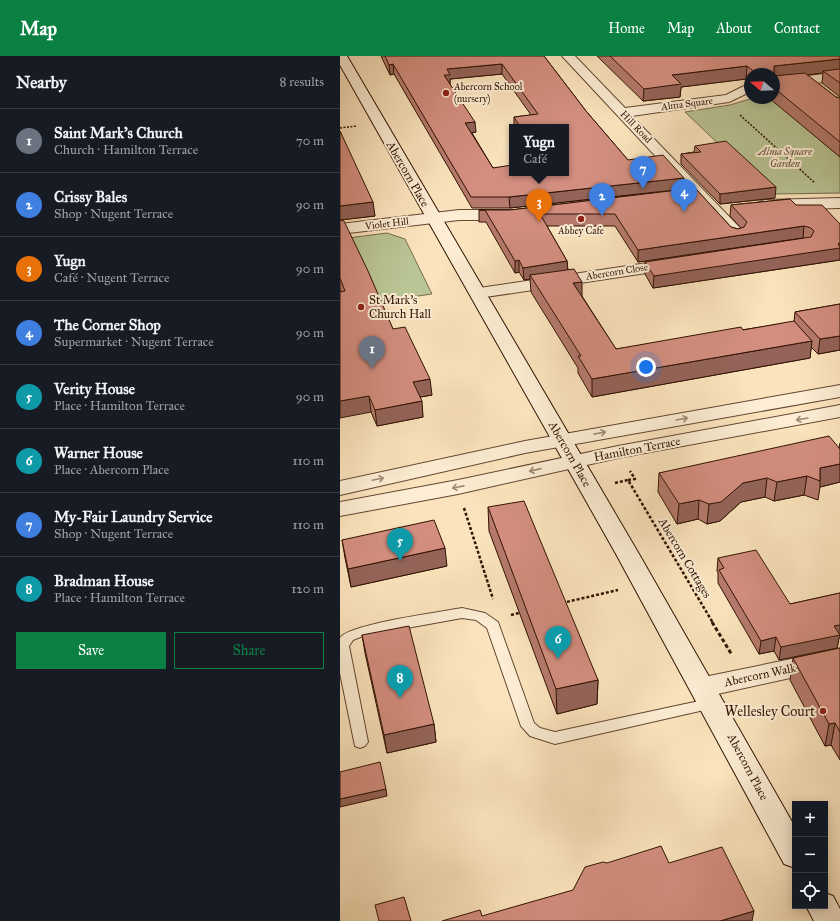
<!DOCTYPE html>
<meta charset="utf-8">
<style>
:root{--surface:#171b24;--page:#20242c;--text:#f1f3f6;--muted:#9ea1a6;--line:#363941;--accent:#0b8043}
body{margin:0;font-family:"IM FELL Great Primer",serif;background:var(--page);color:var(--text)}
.controls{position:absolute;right:12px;bottom:12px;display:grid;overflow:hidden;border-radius:0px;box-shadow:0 2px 10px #0003}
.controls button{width:36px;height:36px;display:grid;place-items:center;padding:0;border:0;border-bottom:1px solid var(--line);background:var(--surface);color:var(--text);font:20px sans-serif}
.compass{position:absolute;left:404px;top:12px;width:36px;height:36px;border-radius:50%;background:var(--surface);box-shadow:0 2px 10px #0003;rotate:289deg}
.you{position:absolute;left:306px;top:311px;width:14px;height:14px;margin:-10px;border:3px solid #fff;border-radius:50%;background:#1a73e8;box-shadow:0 0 0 6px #1a73e833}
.badge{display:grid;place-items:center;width:26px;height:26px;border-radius:50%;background:var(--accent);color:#fff;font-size:13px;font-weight:700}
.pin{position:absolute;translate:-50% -33px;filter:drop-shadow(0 1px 2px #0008)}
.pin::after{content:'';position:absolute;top:21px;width:14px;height:12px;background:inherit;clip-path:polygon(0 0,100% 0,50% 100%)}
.popup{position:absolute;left:169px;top:68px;width:60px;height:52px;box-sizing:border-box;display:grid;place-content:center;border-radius:0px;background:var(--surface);filter:drop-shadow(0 1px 3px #0005);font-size:13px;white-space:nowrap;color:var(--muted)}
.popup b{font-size:15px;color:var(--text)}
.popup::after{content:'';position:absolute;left:50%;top:100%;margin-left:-8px;border:8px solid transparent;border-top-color:var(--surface)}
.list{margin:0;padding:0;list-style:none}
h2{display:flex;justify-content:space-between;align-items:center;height:52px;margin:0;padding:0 16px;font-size:17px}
h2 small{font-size:13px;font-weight:400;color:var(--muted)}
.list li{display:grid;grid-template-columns:26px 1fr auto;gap:12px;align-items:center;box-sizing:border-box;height:64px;padding:0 16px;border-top:1px solid var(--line)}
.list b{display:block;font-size:15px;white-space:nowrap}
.list p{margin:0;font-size:13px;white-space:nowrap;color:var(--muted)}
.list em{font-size:13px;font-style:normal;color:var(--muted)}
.actions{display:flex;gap:8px;padding:12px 16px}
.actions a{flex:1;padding:9px 0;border:1px solid var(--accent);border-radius:0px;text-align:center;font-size:14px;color:var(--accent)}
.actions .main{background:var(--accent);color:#fff}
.icon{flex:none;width:22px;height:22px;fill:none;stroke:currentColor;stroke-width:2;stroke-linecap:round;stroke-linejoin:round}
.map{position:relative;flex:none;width:500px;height:865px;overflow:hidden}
header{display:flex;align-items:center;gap:24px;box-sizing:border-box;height:56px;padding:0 20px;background:var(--accent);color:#fff}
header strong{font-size:19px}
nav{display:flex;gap:22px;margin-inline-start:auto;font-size:14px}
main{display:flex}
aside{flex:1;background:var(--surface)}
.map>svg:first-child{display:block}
.green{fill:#bac595;stroke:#766c4c}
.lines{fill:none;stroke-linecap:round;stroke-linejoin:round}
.lane-casing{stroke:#644631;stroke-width:2}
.street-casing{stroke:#644631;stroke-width:2}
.secondary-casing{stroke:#311202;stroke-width:2}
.path-far2{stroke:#311202;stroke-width:1.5;stroke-dasharray:2 1.5;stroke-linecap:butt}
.path-far1{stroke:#311202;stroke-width:2.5;stroke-dasharray:3 2;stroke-linecap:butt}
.path{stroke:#311202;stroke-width:3;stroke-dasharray:4 2.5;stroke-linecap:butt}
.lane{fill:#fcedd4;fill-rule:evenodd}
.street{fill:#fcedd4;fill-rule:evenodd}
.secondary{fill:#fcedd4;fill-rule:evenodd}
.wall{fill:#b57a6d;stroke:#311202;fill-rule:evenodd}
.shaded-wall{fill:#946359;stroke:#311202}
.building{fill:#d38e7f;stroke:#311202;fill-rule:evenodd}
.oneway{stroke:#a18a76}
.poi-dot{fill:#8f2418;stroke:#fcedd4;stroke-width:1.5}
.labels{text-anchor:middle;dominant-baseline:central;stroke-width:4;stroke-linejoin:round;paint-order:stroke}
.far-poi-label{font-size:10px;fill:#311202;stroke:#fcedd4;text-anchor:start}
.far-street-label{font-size:10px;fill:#311202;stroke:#fcedd4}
.far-park-label{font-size:10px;font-style:italic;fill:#615135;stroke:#fcedd4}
.street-label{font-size:12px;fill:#311202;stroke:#fcedd4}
.poi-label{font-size:12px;fill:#311202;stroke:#fcedd4;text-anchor:start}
.near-poi-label{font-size:14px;fill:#311202;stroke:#fcedd4;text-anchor:end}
</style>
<header>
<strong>Map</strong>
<nav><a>Home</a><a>Map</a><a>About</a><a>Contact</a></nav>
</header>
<main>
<aside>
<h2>Nearby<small>8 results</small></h2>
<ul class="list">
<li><span class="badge" style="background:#6b7280">1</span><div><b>Saint Mark's Church</b><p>Church · Hamilton Terrace</p></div><em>70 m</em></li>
<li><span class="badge" style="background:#3f7fe0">2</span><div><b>Crissy Bales</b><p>Shop · Nugent Terrace</p></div><em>90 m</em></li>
<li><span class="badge" style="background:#e8710a">3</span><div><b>Yugn</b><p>Café · Nugent Terrace</p></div><em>90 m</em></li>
<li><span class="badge" style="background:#3f7fe0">4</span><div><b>The Corner Shop</b><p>Supermarket · Nugent Terrace</p></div><em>90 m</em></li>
<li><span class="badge" style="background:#0f9aa8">5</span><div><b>Verity House</b><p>Place · Hamilton Terrace</p></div><em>90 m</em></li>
<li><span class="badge" style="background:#0f9aa8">6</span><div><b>Warner House</b><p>Place · Abercorn Place</p></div><em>110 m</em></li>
<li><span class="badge" style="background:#3f7fe0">7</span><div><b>My-Fair Laundry Service</b><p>Shop · Nugent Terrace</p></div><em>110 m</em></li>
<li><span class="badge" style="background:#0f9aa8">8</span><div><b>Bradman House</b><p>Place · Hamilton Terrace</p></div><em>120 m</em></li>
</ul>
<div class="actions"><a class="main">Save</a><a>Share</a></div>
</aside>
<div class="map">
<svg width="500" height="865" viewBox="0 0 500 865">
<rect width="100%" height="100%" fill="#fbe4bd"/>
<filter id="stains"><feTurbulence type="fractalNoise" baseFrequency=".005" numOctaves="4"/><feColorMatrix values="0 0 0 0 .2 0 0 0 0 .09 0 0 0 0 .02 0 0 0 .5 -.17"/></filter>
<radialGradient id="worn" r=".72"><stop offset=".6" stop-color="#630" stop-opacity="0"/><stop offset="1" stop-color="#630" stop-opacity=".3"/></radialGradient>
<g class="green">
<path d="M413 42H430L500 101V137L431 138 345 56 390 49Z"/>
<path d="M47 177 65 183 92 238 37 246 0 183Z"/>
</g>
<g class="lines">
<g class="lane-casing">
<path id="lane" d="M122 552 145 557 158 566 194 667 200 672 215 676 373 642 378 643 380 647 378 651 373 652 215 688 190 680 181 670 147 572 136 564 122 562 23 580 13 584 9 590 28 686 25 690 20 692 15 690 0 617V582C9 568 101 556 122 552Z"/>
</g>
<g class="street-casing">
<g id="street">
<path d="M222 0H235L285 52 386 39 410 27V36L389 46 292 60 403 175 405 178 403 181 397 183 391 181Z"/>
<path d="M500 16V24L434 32V24Z"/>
<path d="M500 142V152L425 154 419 152 417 149 419 146 425 144Z"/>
<path d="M119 154H168L174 156 176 159 174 162 168 164H119L0 178V168Z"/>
<path d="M334 203 340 204 342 208 340 212 139 242 133 241 130 237 133 233 139 232Z"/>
<path d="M500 329V341L185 397 0 439V425L185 385Z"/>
<path d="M500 349V361L278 402 118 438 0 460V446L118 424 278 390Z"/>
<path d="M500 593V611L364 641 355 638 351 631 355 624 364 621Z"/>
</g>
</g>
<g class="secondary-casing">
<g id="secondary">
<path d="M0 0H7L299 498 455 771V812L444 808 276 498 0 9Z"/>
<path d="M485 837 493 840 500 853V865H474L466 850H485Z"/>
</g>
</g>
<g class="path-far2">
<path d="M400 59 475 127"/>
<path d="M0 72 17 70"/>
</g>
<g class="path-far1">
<path d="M288 424 295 423 290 415"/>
<path d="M275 427 288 424 373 567"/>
<path d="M124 452 153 543"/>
<path d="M222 547 278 534"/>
<path d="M171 559 179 557"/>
</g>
<path class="path" d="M372 566 392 599"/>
<use href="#lane" class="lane"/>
<use href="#street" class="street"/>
<use href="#secondary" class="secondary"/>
</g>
<g class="wall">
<path d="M41 0H204L246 55 288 104 344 133 170 152H132L54 18 50 19ZM162 18 191 59 174 61V71H226V117L153 112 132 77 136 76 110 29V23Z"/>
<path d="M257 0H500V41L482 27 483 17 467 19 496 41 500 42V101L429 42H434V18H410V26L406 23 341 31 340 41 303 45Z"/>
<path d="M0 75 35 160 0 164 53 273 92 339 80 341 83 361 37 370 31 356 0 232Z"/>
<path d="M355 90 435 142 380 148 341 108V98L354 96Z"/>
<path d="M355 132 391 171 398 173 401 172 390 160 391 149 450 143 500 204 313 232 305 218V206L463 182 298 206 275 170H207L227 205 228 214 242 240 276 293 454 266 455 256 500 248V294L478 298 471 291 470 302 252 341 238 317V312L191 236 190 223 184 224 179 216 175 217 146 166H139V154H170Z"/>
<path d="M500 387V426L480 431 478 444 464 439 434 445 425 441 401 446 380 465 367 468 358 463 337 468 318 436 319 417 499 392Z"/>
<path d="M148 451 258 624 257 648 217 658 149 475Z"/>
<path d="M2 484 107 510 11 531 5 502Z"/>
<path d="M378 502 450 548 500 537V581L499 582 497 592 439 604 434 595 419 598 378 527V517L377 515Z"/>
<path d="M22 579 94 668 96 686 47 697 25 597Z"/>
<path d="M500 592V704L491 689 485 690 450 624 453 602Z"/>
</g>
<g class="shaded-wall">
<path d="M500 3V15H483V17L434 23V10Z"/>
<path d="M53 8 54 18 50 19 49 9Z"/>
<path d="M162 8V18L110 23V29L104 19 107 13Z"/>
<path d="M407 10 406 23 341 31 340 41 303 45 304 33 332 19Z"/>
<path d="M135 66 136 76 126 78 125 67Z"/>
<path d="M344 122V133L170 152 169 141Z"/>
<path d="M436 131 435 142 380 148V138Z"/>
<path d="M33 146 35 160 0 164V150Z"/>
<path d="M464 170 463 182 298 206V194Z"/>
<path d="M500 187V204L313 232 314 220Z"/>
<path d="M179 204V216L175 217V205Z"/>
<path d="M227 205 228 217 190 219V223L184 224 183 212Z"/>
<path d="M242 226V242L233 227Z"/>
<path d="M500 280V294L478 298 480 283Z"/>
<path d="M472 285 470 302 252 341V323Z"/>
<path d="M90 323 92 339 75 342 73 326Z"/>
<path d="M29 340 31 356 0 362V345Z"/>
<path d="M82 345 83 361 37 370 35 354Z"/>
<path d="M500 408V426L480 431V412Z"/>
<path d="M467 420 464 439 434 445 437 426Z"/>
<path d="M427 422 425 441 401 446 380 465 367 468 369 448 403 427Z"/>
<path d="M359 444 358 463 337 468 339 448Z"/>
<path d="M105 492 107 510 11 531 8 513Z"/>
<path d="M500 569V581L499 582 497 592 439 604 441 591 494 570Z"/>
<path d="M436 581 434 595 419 598 421 585Z"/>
<path d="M258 624 257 648 217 658 216 633Z"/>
<path d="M495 667 491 689 485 690 489 668Z"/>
<path d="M94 668 96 686 47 697 44 679Z"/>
<path d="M46 733 47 740 0 751V743Z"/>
<path d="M414 855 412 865H380Z"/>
</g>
<g class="building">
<path d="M45 0H204L246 55 288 104 323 99 344 122 169 141H131L53 8 49 9ZM162 8 198 58 174 61 180 71H226V117H172V109L153 112 125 67 135 66 104 19H110L107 13Z"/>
<path d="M270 0H500V3L434 10V20L465 17 496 41 500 42V86L434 32V18H417L407 10 332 19 341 28 304 33Z"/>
<path d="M500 13V27L483 15Z"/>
<path d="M0 75 33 146 0 150Z"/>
<path d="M386 85 436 131 380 138 341 98 361 96 355 90Z"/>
<path d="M355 132 391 171 398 173 404 171 407 166 391 149 450 143 456 149H482L500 168V187L498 188 500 191V192L314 220 305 206 471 181 474 175 471 172 464 170 298 194 275 158H200L227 205 183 212 179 204 175 205 145 154H139H170Z"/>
<path d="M0 164 4 165 28 215 53 273 65 271 90 323 73 326 82 345 35 354 29 340 0 345V236L5 235 0 222Z"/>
<path d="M234 213 242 226 233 227 276 293 401 271 403 274 454 265 472 285 252 323 238 300H241L190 219Z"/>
<path d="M500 248V280L480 283 455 256Z"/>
<path d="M489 380 500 393V408L480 412V425L467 420 437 426 427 422 403 427 381 446 369 448 359 444 339 448 319 417Z"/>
<path d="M184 445 258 624 216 633 148 451Z"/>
<path d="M94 464 105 492 8 513 2 484Z"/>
<path d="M416 494 450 548 500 537V569L494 570 500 579 441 591 436 581 421 585 379 514 384 512 378 502Z"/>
<path d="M69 570 94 668 44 679 22 579Z"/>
<path d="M500 592V676L495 667 489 668 453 602Z"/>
<path d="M40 706 46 733 0 743V716Z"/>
<path d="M321 790 329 807 382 791 414 855 380 865H102L140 854 142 860 233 834 245 811 263 806 267 807Z"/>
<path d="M64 841 71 865H39L35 849Z"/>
</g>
<defs><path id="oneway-shaft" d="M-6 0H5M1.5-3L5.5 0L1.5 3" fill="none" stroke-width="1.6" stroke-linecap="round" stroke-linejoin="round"/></defs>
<g class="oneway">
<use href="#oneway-shaft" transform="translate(342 363) rotate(-10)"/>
<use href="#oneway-shaft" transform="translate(462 363) rotate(170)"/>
<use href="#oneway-shaft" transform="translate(260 377) rotate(-11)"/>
<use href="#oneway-shaft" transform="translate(195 414) rotate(167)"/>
<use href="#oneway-shaft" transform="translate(38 423) rotate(-12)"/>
<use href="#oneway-shaft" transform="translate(118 431) rotate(169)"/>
</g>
<g class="poi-dot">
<circle cx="106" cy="37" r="4"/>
<circle cx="241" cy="163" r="4"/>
<circle cx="21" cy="251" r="4"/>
<circle cx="483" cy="655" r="4"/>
</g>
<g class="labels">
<g class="far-poi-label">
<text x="114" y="31">Abercorn School<tspan x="114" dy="12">(nursery)</tspan></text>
<text x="241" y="175" text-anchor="middle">Abbey Cafe</text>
</g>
<g class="far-street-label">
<text transform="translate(347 48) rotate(-7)">Alma Square</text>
<text transform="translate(296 71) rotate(46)">Hill Road</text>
<text transform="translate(47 168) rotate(-7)">Violet Hill</text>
<text transform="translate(277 216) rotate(-9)">Abercorn Close</text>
</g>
<g class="far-park-label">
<text x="445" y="96">Alma Square<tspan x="445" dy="12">Garden</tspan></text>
</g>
<g class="street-label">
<text transform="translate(68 118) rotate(60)">Abercorn Place</text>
<text transform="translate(297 393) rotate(-11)">Hamilton Terrace</text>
<text transform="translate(230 398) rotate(60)">Abercorn Place</text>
<text transform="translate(345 502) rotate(59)">Abercorn Cottages</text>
<text transform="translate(420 619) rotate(-12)">Abercorn Walk</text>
<text transform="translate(408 711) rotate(62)">Abercorn Place</text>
</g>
<g class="poi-label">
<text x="29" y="244">St Mark's<tspan x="29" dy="14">Church Hall</tspan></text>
</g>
<g class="near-poi-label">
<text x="475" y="655">Wellesley Court</text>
</g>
</g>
<rect width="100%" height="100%" filter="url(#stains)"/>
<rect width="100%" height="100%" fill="url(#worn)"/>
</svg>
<div class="controls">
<button>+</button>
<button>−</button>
<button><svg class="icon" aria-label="locate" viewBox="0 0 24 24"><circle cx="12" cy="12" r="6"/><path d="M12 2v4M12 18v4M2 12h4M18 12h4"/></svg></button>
</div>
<svg class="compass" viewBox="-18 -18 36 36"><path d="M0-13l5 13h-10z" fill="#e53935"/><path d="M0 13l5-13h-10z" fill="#9ea1a6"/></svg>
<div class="you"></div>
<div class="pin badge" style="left:32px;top:313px;background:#6b7280">1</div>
<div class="pin badge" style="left:262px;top:160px;background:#3f7fe0">2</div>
<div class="pin badge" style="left:199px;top:166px;background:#e8710a">3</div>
<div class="popup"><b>Yugn</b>Café</div>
<div class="pin badge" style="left:344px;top:156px;background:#3f7fe0">4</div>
<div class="pin badge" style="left:60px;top:505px;background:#0f9aa8">5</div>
<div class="pin badge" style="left:218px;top:603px;background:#0f9aa8">6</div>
<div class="pin badge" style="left:303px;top:133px;background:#3f7fe0">7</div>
<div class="pin badge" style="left:60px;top:642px;background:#0f9aa8">8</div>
</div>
</main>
